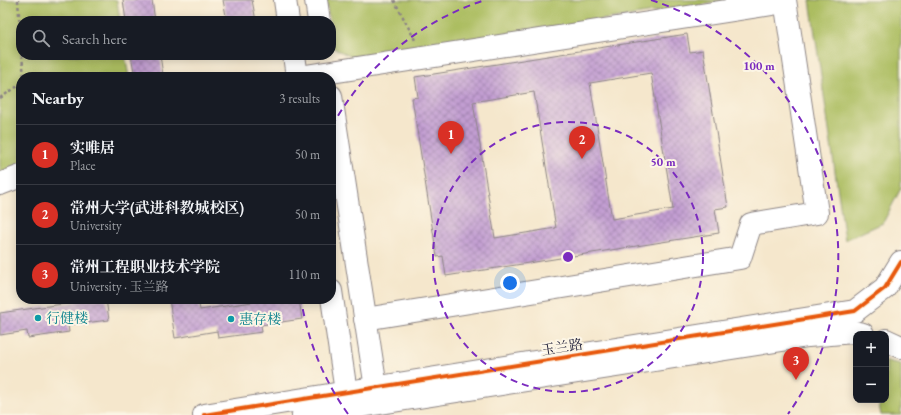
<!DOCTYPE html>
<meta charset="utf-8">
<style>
:root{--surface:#171b24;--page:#242831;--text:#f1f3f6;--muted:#9ea1a6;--line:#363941;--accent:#d93025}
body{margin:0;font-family:"EB Garamond","Noto Serif SC",serif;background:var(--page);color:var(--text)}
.controls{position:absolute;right:12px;bottom:12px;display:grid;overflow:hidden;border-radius:8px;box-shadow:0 2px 10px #0003}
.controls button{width:36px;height:36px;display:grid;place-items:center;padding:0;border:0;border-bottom:1px solid var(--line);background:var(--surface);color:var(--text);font:20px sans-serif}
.you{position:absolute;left:510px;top:283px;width:14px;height:14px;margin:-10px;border:3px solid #fff;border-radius:50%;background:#1a73e8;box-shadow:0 0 0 6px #1a73e833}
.badge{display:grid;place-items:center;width:26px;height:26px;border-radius:50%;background:var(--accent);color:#fff;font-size:13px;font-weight:700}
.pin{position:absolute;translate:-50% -33px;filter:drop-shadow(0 1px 2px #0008)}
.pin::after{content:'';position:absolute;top:21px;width:14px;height:12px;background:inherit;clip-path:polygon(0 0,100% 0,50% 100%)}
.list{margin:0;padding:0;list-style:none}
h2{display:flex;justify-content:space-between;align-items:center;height:52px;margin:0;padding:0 16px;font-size:17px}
h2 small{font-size:13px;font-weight:400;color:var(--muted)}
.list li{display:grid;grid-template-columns:26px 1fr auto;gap:12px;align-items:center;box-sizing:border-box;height:60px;padding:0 16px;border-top:1px solid var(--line)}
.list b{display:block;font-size:15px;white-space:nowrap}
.list p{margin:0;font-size:13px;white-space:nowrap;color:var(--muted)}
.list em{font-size:13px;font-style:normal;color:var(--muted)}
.icon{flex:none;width:22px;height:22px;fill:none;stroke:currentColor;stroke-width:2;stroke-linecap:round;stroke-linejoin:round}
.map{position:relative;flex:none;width:901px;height:415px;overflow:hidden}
.search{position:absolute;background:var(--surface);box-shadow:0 2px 10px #0003;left:16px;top:16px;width:320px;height:44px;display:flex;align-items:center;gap:10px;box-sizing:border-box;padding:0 14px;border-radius:16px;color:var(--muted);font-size:15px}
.panel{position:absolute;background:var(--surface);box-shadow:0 2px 10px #0003;left:16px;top:72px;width:320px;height:232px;border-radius:16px}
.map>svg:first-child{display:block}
.green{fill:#acbd61;stroke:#67704e}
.building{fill:url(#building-cross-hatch);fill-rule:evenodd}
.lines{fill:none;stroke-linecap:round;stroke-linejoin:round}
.minor-casing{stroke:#8c8484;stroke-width:24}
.path{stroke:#8c8484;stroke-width:2.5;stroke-dasharray:3 3;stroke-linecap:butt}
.minor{stroke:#fff;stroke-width:22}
.cycleway-casing{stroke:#fcf5e5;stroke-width:6}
.cycleway{stroke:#e8590c;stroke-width:4}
.ring{fill:none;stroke:#7b2cbf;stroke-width:2;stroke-dasharray:7 5}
.culture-dot{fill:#0f9aa8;stroke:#fcf5e5;stroke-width:1.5}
.labels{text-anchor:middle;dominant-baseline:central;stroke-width:4;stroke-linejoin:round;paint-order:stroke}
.culture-label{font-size:14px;fill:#0d838f;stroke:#fcf5e5;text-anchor:start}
.street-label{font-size:14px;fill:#22223b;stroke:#fcf5e5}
.centre{fill:#7b2cbf;stroke:#fcf5e5;stroke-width:2}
.ring-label{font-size:12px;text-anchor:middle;font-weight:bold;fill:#7b2cbf;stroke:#fcf5e5;stroke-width:4;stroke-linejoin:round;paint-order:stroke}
</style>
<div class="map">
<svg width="901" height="415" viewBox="0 0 901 415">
<defs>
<pattern id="building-cross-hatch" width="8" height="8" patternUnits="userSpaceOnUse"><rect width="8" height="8" fill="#c29ed2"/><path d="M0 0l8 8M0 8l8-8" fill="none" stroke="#9d80ac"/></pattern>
</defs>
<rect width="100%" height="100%" fill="#fcf5e5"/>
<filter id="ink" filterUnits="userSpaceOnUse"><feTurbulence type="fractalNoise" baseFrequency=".025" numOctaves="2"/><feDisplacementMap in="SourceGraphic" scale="8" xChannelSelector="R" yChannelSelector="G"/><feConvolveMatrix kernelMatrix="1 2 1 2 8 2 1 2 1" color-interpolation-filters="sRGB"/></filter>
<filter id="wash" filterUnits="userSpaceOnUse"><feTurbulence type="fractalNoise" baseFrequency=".012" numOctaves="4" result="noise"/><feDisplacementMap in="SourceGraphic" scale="16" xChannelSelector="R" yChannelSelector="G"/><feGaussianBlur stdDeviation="0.9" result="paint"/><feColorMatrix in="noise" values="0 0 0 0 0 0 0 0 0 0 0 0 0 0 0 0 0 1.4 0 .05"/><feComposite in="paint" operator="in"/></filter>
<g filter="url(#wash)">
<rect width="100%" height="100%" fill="#f5e7cc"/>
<g class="green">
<path d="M0 0H117L120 21H21V55H125L129 77H21V169L0 175Z"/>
<path d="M326 0H735L352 57 333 48 331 34V21H329Z"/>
<path d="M810 0H901V188L883 223 845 240Z"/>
<path d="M886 361 901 364V415H881L878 400H886Z"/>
</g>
<g id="blocks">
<g class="building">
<path d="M123 0H152L155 21H126Z"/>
<path d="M223 0H252L256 21H227Z"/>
<path d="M687 34 690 52 703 50 728 207 715 209 719 233 446 276 443 256 437 257 412 98 418 97 415 77ZM651 73 673 209 612 219 590 83ZM534 92 556 228 495 238 473 102Z"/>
<path d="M131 55H160L163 75 154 77H135Z"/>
<path d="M76 299H106L109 320 68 325 69 332 28 338 27 331 0 335V313L76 302Z"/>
<path d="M169 299H198L200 310 271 299H299L302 319 261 325 262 332 218 338 217 331 175 338Z"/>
</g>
</g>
</g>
<g filter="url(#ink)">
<use href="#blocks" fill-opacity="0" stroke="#8c8484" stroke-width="1"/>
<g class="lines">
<g class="minor-casing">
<g id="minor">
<path d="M285 0 288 21"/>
<path d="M316 0 319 21"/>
<path d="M294 55 297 77"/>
<path d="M299 77 785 2"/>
<path d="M331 96 376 388 361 406 346 392 331 291"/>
<path d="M0 184 21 176"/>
<path d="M365 319 740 258 751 224 817 213 785 0"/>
<path d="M886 340 901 347"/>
<path d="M204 415 855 311 885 288 901 262"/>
<path d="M303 415 808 336 853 332 863 334"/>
</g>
</g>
<g class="path">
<path d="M18 0 21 45"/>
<path d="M394 0 415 40"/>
<path d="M22 55 24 77"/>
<path d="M0 98 21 84"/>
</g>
<use href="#minor" class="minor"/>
<g class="cycleway-casing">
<path id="cycleway" d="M204 415 855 311 885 288 901 262"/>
</g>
<use href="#cycleway" class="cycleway"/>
</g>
</g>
<g class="ring">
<circle cx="568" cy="257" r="135"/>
<path d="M348 414A270 270 0 0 1 301 299M332 126A270 270 0 0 1 485 0M651 0A270 270 0 0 1 788 414"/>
</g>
<g class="culture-dot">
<circle cx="38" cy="318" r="4"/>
<circle cx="231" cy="319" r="4"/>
</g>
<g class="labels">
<g class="culture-label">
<text x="46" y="318">行健楼</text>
<text x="239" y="319">惠存楼</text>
</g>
<g class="street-label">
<text transform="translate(562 347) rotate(-9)">玉兰路</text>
</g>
</g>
<circle cx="568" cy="257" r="6" class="centre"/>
<g class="ring-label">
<text x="759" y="70">100 m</text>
<text x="663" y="166">50 m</text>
</g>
</svg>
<div class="controls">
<button>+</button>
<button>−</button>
</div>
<div class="you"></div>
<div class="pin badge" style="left:451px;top:154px">1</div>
<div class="pin badge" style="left:582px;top:159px">2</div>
<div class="pin badge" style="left:796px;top:380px">3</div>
<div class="search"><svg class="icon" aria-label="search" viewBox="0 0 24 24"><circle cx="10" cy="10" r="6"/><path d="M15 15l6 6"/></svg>Search here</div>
<section class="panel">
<h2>Nearby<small>3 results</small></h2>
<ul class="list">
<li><span class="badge">1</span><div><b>实唯居</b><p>Place</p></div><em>50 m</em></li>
<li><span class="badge">2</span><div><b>常州大学(武进科教城校区)</b><p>University</p></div><em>50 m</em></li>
<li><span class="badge">3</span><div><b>常州工程职业技术学院</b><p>University · 玉兰路</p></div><em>110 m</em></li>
</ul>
</section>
</div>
